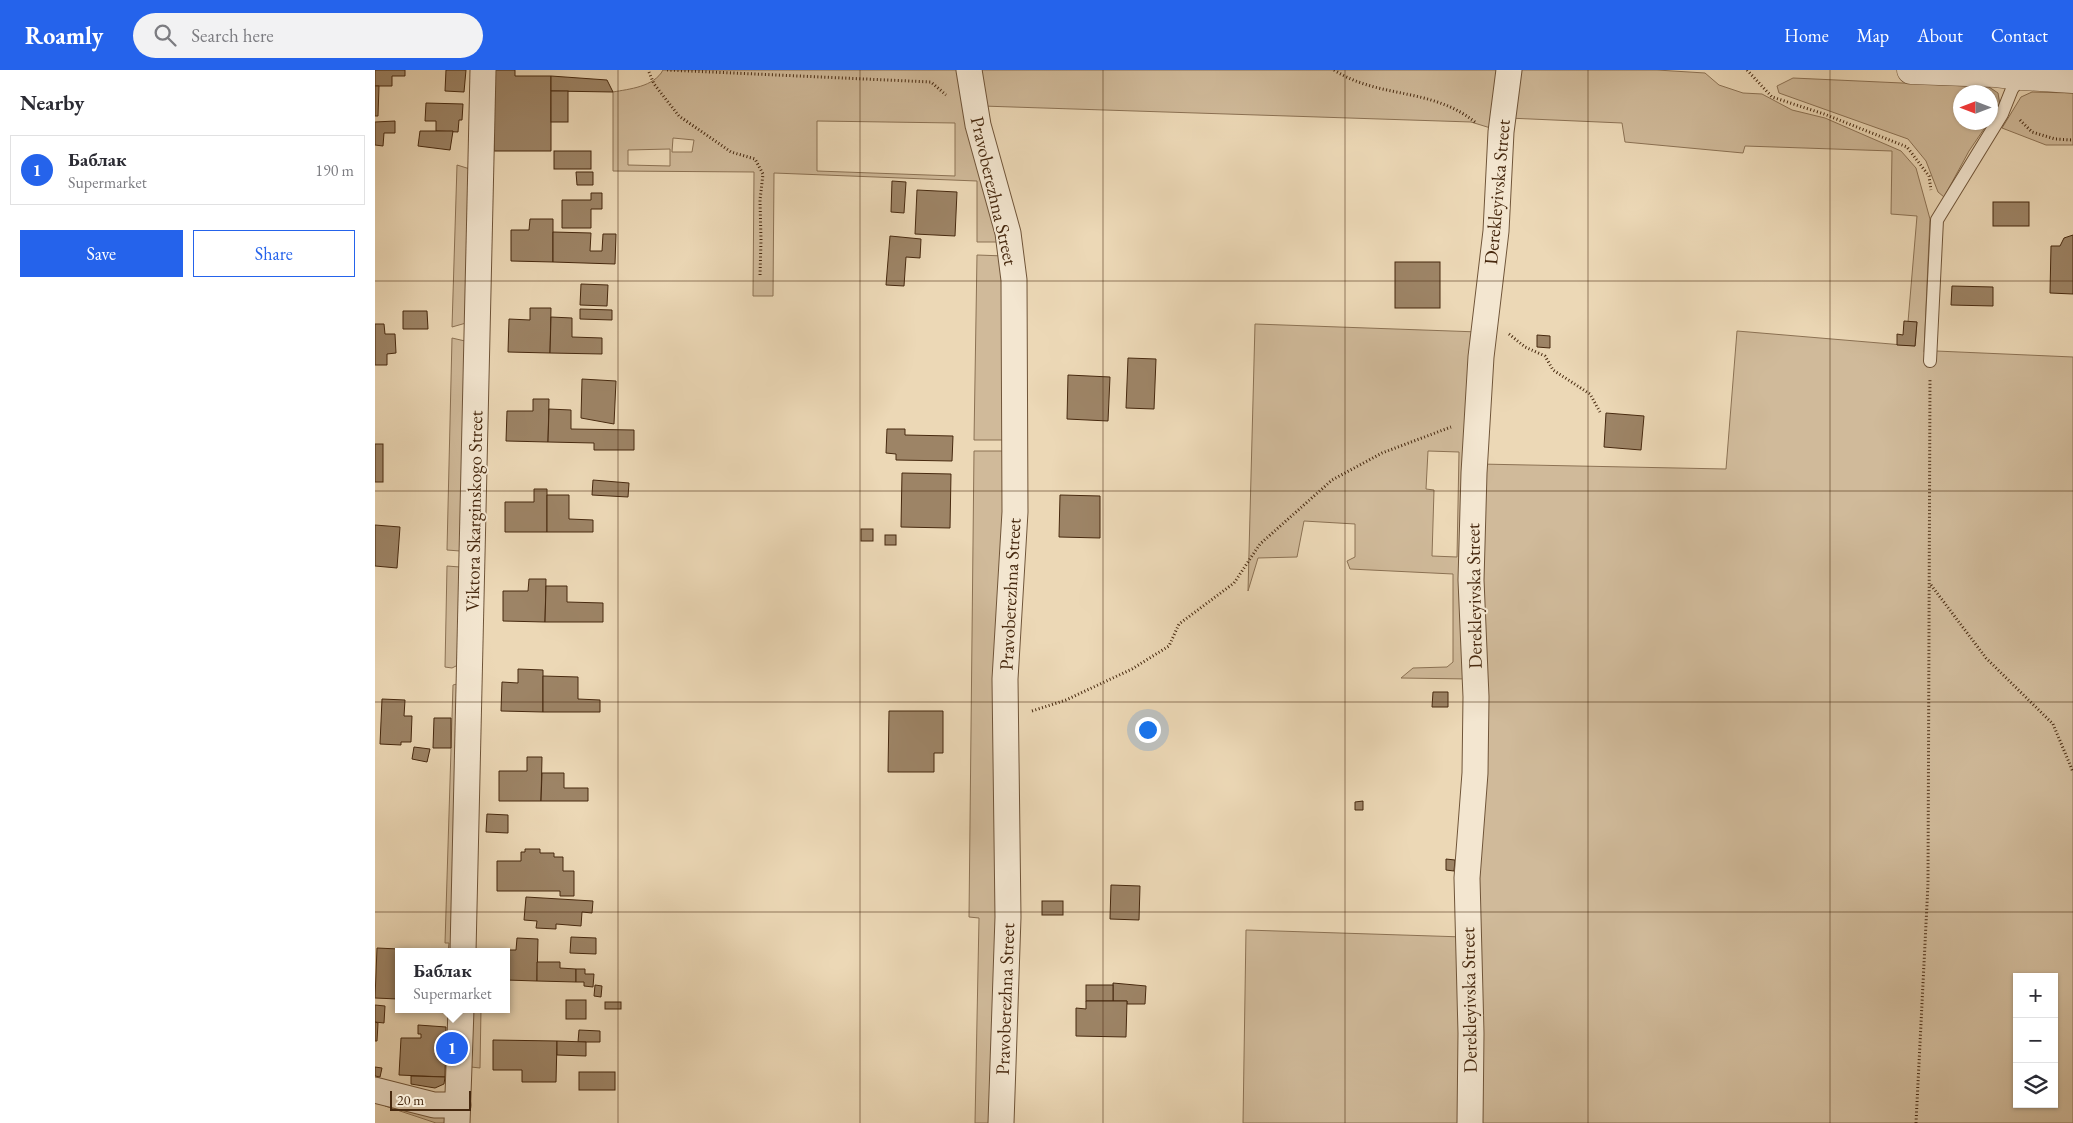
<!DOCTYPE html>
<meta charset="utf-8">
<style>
:root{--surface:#fff;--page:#f2f2f3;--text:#2b2b33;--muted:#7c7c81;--line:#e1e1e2;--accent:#2563eb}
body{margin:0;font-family:"EB Garamond",serif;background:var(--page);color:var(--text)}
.controls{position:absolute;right:15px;bottom:15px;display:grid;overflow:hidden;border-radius:0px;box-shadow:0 1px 4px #0004}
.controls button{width:45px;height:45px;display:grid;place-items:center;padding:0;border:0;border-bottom:1px solid var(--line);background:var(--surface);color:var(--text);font:25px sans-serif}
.compass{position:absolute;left:1578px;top:15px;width:45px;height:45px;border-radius:50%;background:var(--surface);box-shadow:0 1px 4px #0004;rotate:270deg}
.scale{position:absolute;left:15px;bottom:12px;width:81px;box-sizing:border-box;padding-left:5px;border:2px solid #47290f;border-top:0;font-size:14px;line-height:18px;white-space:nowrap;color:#47290f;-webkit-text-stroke:4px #f3e6d0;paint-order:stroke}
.you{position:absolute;left:772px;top:659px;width:18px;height:18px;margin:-12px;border:4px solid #fff;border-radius:50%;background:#1a73e8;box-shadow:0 0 0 8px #1a73e833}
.badge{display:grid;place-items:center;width:32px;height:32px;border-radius:50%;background:var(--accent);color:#fff;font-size:16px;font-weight:700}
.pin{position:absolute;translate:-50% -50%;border:2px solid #fff;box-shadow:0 1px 5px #0006}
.popup{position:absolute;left:20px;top:878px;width:115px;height:65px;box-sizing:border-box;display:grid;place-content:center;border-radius:0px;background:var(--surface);filter:drop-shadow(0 1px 4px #0005);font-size:16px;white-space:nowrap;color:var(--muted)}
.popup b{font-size:19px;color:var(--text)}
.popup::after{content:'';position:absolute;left:50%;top:100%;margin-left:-10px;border:10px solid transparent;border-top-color:var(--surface)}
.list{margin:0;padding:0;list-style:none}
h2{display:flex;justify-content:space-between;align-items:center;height:65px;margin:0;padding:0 20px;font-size:21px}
h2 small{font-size:16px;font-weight:400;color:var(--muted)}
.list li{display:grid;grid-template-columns:32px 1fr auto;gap:15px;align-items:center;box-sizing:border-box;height:70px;margin:0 10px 10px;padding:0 10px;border:1px solid var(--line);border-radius:0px}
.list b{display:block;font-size:19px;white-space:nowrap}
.list p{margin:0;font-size:16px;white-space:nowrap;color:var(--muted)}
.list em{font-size:16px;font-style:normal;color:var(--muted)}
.actions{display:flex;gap:10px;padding:15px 20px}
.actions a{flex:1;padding:11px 0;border:1px solid var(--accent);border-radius:0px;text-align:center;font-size:18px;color:var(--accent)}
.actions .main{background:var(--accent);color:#fff}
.icon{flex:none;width:28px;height:28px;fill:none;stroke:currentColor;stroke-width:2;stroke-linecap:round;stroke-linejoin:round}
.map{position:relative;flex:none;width:1698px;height:1053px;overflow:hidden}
header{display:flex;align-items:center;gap:30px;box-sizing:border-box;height:70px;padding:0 25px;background:var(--accent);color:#fff}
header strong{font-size:24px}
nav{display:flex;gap:28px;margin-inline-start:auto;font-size:18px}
.search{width:350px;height:45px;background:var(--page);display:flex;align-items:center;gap:12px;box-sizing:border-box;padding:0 18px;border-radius:28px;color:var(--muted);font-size:19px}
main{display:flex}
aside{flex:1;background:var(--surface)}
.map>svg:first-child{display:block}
.green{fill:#d0ba9a;stroke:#8c7254;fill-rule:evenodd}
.building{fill:#9d8466;stroke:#47290f}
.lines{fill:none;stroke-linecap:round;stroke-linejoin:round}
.service-casing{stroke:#705539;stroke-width:14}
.minor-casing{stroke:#705539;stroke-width:27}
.tertiary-casing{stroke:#705539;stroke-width:29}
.path{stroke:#47290f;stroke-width:3;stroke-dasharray:1 2.5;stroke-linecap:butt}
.service{stroke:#f3e6d0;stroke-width:12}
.minor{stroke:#f3e6d0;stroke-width:25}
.tertiary{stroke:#f3e6d0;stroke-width:28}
.grid{fill:none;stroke:#47290f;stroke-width:1;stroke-opacity:0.55}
.labels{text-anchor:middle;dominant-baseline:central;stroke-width:4;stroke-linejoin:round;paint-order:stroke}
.street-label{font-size:19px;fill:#47290f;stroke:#f3e6d0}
</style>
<header>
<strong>Roamly</strong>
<div class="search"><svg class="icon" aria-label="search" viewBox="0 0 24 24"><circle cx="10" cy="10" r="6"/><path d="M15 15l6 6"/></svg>Search here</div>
<nav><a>Home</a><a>Map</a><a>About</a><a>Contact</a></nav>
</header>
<main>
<aside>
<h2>Nearby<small></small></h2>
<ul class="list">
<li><span class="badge">1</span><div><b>Баблак</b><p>Supermarket</p></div><em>190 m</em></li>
</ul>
<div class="actions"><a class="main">Save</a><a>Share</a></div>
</aside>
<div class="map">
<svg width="1698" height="1053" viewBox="0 0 1698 1053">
<rect width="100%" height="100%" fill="#ecd8b6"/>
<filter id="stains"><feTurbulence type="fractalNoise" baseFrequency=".004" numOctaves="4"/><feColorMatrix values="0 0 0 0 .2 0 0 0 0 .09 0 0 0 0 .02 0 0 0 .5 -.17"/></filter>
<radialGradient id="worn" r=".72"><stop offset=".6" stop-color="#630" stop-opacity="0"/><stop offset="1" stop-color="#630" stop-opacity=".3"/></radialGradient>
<g class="green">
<path d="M288 0H584L628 172H602V111L399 103 398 226H378L379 102 238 101V22C254 19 279 17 288 0ZM442 51 580 53V106L442 101ZM298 68 319 70 317 82H297ZM295 79V96L253 95V80Z"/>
<path d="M602 0H1124L1122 60 1096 52 607 36Z"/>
<path d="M1145 0H1282L1330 3 1344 15 1368 23 1387 24 1417 40 1450 48 1526 81 1541 98 1555 149 1549 282 1561 281 1698 287V1053H1099L1104 394 1351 399 1362 261 1540 276 1542 252H1533L1542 146 1516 144 1517 81 1370 76 1368 83 1250 72 1247 53 1133 48ZM1642 907H1679V1034H1642Z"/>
<path d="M1418 8 1614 17 1623 23 1625 35 1616 49V22H1586V52L1613 53 1594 81 1569 127 1563 122 1551 91 1533 69 1404 23 1402 16Z"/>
<path d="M1657 22 1698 23V75H1671L1627 58 1646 27Z"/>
<path d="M82 95 95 99 91 253 77 257Z"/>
<path d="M602 185 630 186 633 370H599Z"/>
<path d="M880 254 1104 262 1095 609 1026 608 1038 598 1072 597 1078 592V504L975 499 972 491 980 487V454L929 451 922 487 883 488 873 521ZM1053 381 1084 382 1082 487 1057 486 1059 420 1051 419Z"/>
<path d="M77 268 90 271 85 481 72 480Z"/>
<path d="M599 381H633L623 1053H600L604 848 594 847Z"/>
<path d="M72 496 85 497 83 595 77 598 70 597Z"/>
<path d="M82 614 76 882H73L74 873H70L78 615Z"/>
<path d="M871 860 1089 867 1090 1053H868Z"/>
<path d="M98 939H106L105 998 96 997Z"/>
<path d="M12 1032 69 1047 71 1053H61L10 1036Z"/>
</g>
<g class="building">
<path d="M0 0H30V6H17V16H0Z"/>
<path d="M71 0H91L89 22 70 21Z"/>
<path d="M119 0H140V6H176V81H119Z"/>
<path d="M176 6 232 10 238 22 176 21Z"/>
<path d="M0 16H4L3 46H0Z"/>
<rect x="176" y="21" width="17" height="31"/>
<path d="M51 33 88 34 87 50H84L83 62 61 61V51H50Z"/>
<path d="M20 51V63H9L8 76 0 75V52Z"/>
<path d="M45 61H78L75 80 43 76Z"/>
<rect x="179" y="81" width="37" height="18"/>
<path d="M201 102H218V115H202Z"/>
<path d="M517 111 531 112 529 143 516 142Z"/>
<path d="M542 120 582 122 580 166 540 164Z"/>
<path d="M216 123H227V139H216V158H187V130H216Z"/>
<rect x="1618" y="132" width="36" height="24"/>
<path d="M155 149H178V192L136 191V160H154Z"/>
<path d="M178 162 216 163 215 181H227L228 164H241L240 194 178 192Z"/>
<path d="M1698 165V224L1675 223 1676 176H1685L1689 168Z"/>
<path d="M515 166 546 169 545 188 531 187 529 216 511 215Z"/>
<rect x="1020" y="192" width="45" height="46"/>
<path d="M206 214 233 215 232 236 205 235Z"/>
<path d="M1577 216 1618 217V236L1576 235Z"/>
<path d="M155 238H176L175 283 133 282 134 249 155 250Z"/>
<path d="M205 239 237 240V250L205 249Z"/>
<path d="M28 241H52L53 259H28Z"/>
<path d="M176 247 197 248V267L227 268V284L175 283Z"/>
<path d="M1529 251 1542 252 1540 276 1522 275V264L1528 265Z"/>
<path d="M0 254H9L10 264H20L21 283 12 284V295H0Z"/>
<path d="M1162 265 1175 266V278L1162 277Z"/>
<path d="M753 288 781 289 779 339 751 338Z"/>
<path d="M693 305 735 307 733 351 692 349Z"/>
<path d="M207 309 241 311 239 354 206 348Z"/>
<path d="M158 329H174L173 372 131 371 132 341H158Z"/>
<path d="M174 339 196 340V359L259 360V380H219V373L173 372Z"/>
<path d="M1231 343 1269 346 1266 380 1229 377Z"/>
<path d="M512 359H530V365L578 366 577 391 521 390V384L511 383Z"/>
<rect x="0" y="374" width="8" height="38"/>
<path d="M527 403 576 404 575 458 526 457Z"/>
<path d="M218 410 254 413 253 427 217 425Z"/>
<path d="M159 419H172V462H130V432H159Z"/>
<path d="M172 425H194V449L218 450V462H172Z"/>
<path d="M685 425 725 426V468L684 467Z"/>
<path d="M0 455 25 457 22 498 0 496Z"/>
<rect x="486" y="459" width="12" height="12"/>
<rect x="510" y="465" width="11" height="10"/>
<path d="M154 509H171L170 552 128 551V521H153Z"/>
<path d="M171 516H192V532L228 533V552H170Z"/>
<path d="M143 599 168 600V642L126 641 127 612 143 613Z"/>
<path d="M168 606 203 607V629L225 630V642H168Z"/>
<path d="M1058 622H1073V637H1057Z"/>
<path d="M7 629 30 630 29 646H37L36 672H26V675L5 674Z"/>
<path d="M514 641H568V683H559V702H513Z"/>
<path d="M59 648H76V678H58Z"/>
<path d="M39 677 55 679 52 692 37 689Z"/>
<path d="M152 687H167L166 731H124V701H152Z"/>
<path d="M167 703H189V718H213V731H166Z"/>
<path d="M988 731V740H980V732Z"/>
<path d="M112 744 133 745V763L111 762Z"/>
<path d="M150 779H165V783H179V787H188V801H199V826H185V821H122V791H146V782H150Z"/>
<path d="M1071 789 1080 790 1079 801 1071 800Z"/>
<path d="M736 815 765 816 764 850 735 849Z"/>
<path d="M151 827 218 831 217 843 207 842 206 856 181 854V859L161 858 162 851 149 850Z"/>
<rect x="667" y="831" width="21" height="14"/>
<path d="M196 867 221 868V884L195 883Z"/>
<path d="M142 868 163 869 162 911 131 910V882H120V880H141Z"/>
<path d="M2 878 67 881V882H23V929L0 928Z"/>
<path d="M162 892H185V898L201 899V912L162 911Z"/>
<path d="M201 899H210V904H219L218 917 209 916V912H201Z"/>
<path d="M738 913 771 916 770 934H752V931H738Z"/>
<path d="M220 915 227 916 226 927 219 926Z"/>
<rect x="711" y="915" width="27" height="16"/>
<rect x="191" y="930" width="20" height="19"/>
<path d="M711 931H752L751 967 701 966V938L711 939Z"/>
<rect x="230" y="932" width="16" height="7"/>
<path d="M0 935 10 936 9 953 0 952Z"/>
<path d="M0 952 3 953 2 971H0Z"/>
<path d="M43 955 71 957 70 1007 24 1005 26 968H46V964H43Z"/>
<path d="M204 960 225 961V972H203Z"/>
<path d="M118 970 182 971 181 1012H147V1000H118Z"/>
<path d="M182 971 211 972V986L182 985Z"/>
<path d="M0 997 7 998 5 1007 0 1006Z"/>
<rect x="204" y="1002" width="36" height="18"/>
<path d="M36 1006 70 1007 69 1014 60 1018 36 1014Z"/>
</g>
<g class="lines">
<g class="service-casing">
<path id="service" d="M1555 291 1562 150 1627 44 1637 19 1647 6"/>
</g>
<g class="minor-casing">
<g id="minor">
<path d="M594 0 603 55 633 163 639 210 640 442 630 609 633 847 626 1053"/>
<path d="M88 882 108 0"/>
<path d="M0 1020 59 1035H83"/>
<path d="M82 1053 86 939"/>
<path d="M1095 1053 1096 963 1092 808 1100 703 1101 627 1096 510 1099 403 1106 287 1121 161 1126 62 1134 0"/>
</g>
</g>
<g class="tertiary-casing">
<path id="tertiary" d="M1536 0 1620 3 1647 6 1698 9"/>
</g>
<g class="path">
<path d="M292 0 556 12 571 25"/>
<path d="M959 0C1004 29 1056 17 1100 52"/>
<path d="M1372 0 1397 27 1449 44 1532 77 1554 106 1556 120"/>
<path d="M274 2 279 14 304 46 356 82 380 89 388 104 385 130 386 170 385 206"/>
<path d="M1645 50 1657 62 1680 69 1698 70"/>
<path d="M1134 264 1150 277 1170 286 1178 300 1215 324 1225 342"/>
<path d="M1556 515 1611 588 1678 654 1698 702"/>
<path d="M657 641 691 630 757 599 794 576 804 554 859 513 885 474 957 410 1007 383 1076 357"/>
<path d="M1541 1053 1553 814 1555 309"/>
</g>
<use href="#service" class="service"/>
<use href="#minor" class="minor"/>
<use href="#tertiary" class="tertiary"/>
</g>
<path class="grid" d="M243 0V1053M485 0V1053M728 0V1053M970 0V1053M1213 0V1053M1455 0V1053M0 211H1698M0 421H1698M0 632H1698M0 842H1698"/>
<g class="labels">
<g class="street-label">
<text transform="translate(619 121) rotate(77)">Pravoberezhna Street</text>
<text transform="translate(1122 122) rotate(-85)">Derekleyivska Street</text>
<text transform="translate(99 441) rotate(-89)">Viktora Skarginskogo Street</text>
<text transform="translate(635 524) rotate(-87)">Pravoberezhna Street</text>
<text transform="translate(1099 526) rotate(-91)">Derekleyivska Street</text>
<text transform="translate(630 929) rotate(-88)">Pravoberezhna Street</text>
<text transform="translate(1094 930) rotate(-91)">Derekleyivska Street</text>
</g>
</g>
<rect width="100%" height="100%" filter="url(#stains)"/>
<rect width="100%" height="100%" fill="url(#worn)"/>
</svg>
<div class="controls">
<button>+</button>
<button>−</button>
<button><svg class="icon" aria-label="layers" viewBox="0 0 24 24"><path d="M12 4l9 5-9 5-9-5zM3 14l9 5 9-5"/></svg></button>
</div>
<svg class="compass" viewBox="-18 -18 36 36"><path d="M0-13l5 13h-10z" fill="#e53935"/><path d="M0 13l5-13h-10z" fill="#7c7c81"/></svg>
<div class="scale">20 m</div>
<div class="you"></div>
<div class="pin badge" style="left:77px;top:978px">1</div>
<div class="popup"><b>Баблак</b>Supermarket</div>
</div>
</main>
